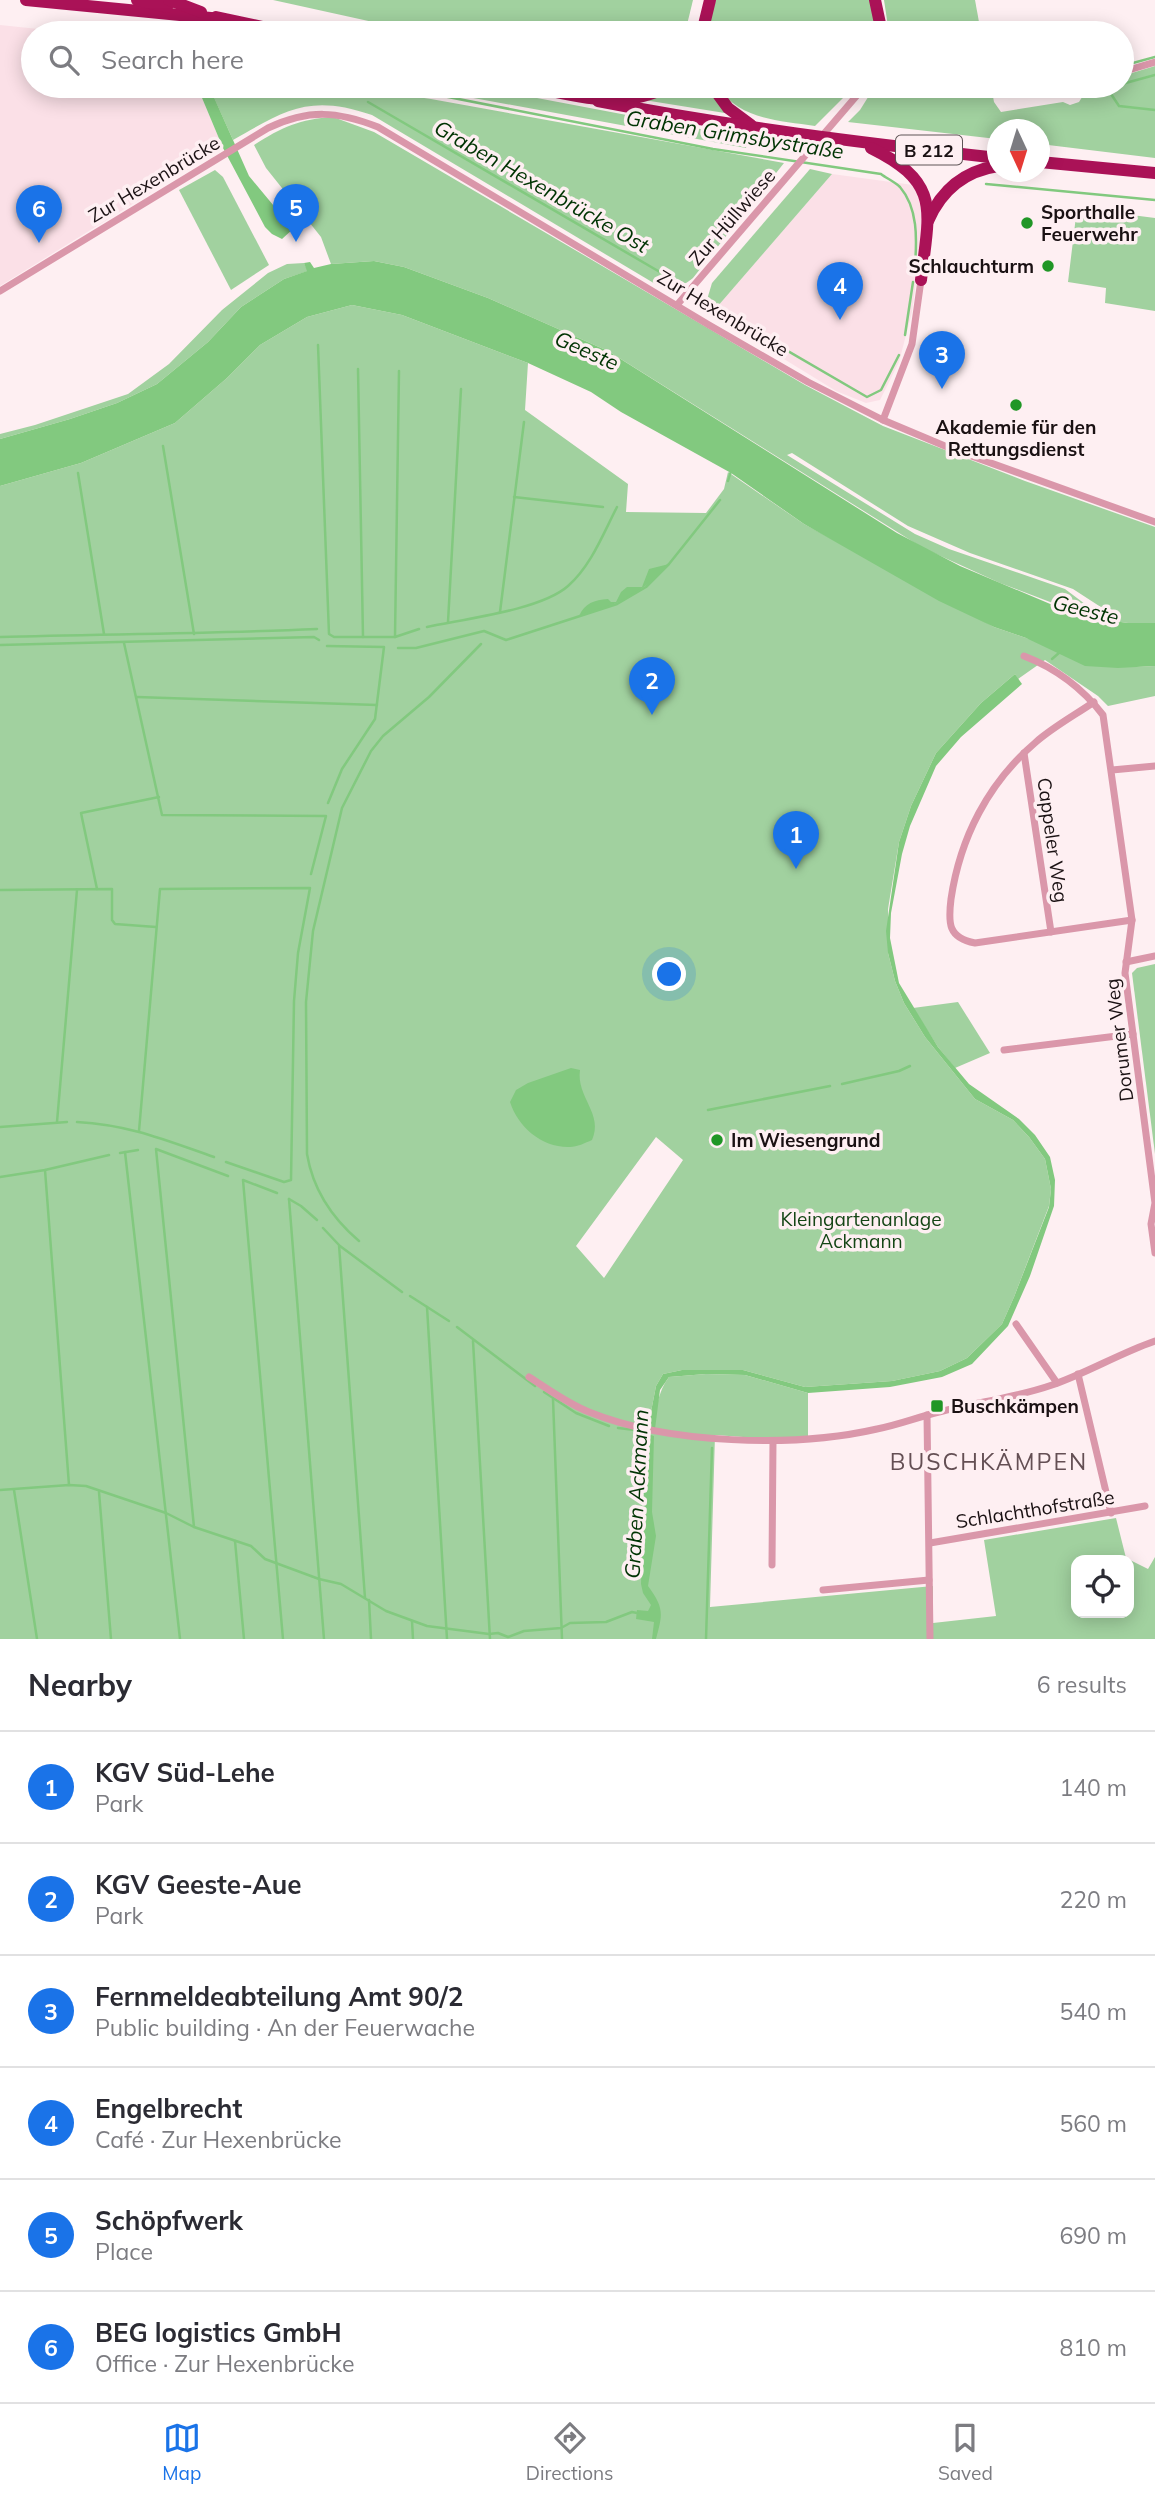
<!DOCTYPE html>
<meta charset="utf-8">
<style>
:root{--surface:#fff;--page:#f7f7f7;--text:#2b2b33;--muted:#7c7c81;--line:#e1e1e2;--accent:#1a73e8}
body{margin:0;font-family:Mulish,sans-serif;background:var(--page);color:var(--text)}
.controls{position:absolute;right:21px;bottom:21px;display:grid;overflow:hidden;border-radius:14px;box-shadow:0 4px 18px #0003}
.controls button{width:63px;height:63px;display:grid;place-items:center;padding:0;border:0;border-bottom:2px solid var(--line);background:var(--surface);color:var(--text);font:35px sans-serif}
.compass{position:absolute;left:987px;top:119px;width:63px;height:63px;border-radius:50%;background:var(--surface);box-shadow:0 4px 18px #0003;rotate:176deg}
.you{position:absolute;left:670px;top:975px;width:24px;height:24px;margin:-18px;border:5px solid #fff;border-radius:50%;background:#1a73e8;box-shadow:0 0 0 10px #1a73e833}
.badge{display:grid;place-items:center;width:46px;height:46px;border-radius:50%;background:var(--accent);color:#fff;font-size:23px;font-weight:700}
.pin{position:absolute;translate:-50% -58px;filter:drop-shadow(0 2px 4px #0008)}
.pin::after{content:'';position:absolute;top:37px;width:24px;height:21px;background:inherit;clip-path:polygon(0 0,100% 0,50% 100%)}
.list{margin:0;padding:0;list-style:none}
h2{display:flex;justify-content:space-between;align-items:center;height:91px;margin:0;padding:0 28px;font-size:30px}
h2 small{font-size:23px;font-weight:400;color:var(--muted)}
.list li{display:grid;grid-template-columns:46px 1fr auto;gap:21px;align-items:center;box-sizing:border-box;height:112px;padding:0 28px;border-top:2px solid var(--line)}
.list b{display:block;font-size:26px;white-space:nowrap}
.list p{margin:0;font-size:23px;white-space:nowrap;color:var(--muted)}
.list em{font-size:23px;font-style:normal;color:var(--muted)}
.icon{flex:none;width:38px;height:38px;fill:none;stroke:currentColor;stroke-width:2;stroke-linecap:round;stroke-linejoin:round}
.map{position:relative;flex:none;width:1155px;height:1639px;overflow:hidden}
.search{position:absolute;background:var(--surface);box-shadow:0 4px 18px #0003;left:21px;right:21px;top:21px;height:77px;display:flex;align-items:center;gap:18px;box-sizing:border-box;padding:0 24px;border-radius:38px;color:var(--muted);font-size:26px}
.sheet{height:763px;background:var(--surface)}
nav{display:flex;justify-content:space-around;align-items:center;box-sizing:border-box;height:98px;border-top:2px solid var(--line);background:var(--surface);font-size:19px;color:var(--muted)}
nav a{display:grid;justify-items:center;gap:4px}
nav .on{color:var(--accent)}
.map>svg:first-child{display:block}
.built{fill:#fbe0e7}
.green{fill:#a1d19f;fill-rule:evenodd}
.water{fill:#82c97f}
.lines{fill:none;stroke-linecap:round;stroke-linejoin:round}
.stream{stroke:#82c97f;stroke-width:2.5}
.street{stroke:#da97aa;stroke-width:7}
.highway{stroke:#aa1257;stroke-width:12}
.poi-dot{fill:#209626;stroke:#feeff2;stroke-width:2.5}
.labels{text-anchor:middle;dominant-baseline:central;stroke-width:7;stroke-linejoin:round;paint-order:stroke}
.shield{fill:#feeff2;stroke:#5e5456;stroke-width:2}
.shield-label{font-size:18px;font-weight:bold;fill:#1a1113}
.street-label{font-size:19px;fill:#1a1113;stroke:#feeff2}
.poi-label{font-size:19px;font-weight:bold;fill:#1a1113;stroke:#feeff2;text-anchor:start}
.park-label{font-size:19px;fill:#144515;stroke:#feeff2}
.water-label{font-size:21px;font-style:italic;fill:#003403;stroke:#feeff2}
.quarter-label{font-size:23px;letter-spacing:2px;fill:#644f54;stroke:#feeff2}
</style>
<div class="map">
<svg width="1155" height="1639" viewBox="0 0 1155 1639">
<rect width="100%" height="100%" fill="#feeff2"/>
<g class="built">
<path d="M0 25 77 33H33V86H197L223 148 0 286Z"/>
<path d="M832 174 913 185 923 208 922 236 912 312 899 362 880 400 866 403 836 391 711 314Z"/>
</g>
<g class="green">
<path d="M273 0H693L685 33H423Z"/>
<path d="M716 0H870L878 33H709L712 12Z"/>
<path d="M884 0H975L981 33H889Z"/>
<path d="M1155 66V158L1040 144V130H998L997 139 848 122 860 110 875 86H991L994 102 1001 112 1063 102 1070 105 1079 102 1089 86H1122V76Z"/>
<path d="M223 86H342L431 99 784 163 693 278C681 288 671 290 657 285L372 115C310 94 287 109 233 140L211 91Z"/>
<path d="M408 86H474L748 138 746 148Z"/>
<path d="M676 86H708L731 114 644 100 661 96Z"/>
<path d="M718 86H855L815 126C778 120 739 120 718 86Z"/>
<path d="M333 117 374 132 805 385 883 426 1025 481 1155 527V623H1128L1092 618 1000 583 923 548 608 351 488 298 404 267 374 261 331 264 321 237 266 168 254 145C282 127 300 119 333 117ZM792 453 908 526 970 553 1073 589 1110 613 1093 610 1065 589 949 549 915 534 787 455Z"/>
<path d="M810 169 832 174 711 314 706 303 712 283Z"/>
<path d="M215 170 223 177 269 265 231 290 179 190Z"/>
<path d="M1077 208 1155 218V311L1105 303 1106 288 1068 282Z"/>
<path d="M304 263 308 271 284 279 241 307 208 342 157 384 117 403 70 419 0 439V434L35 425 128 394 169 364 222 310 268 273 287 264Z"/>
<path d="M352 305 402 315 528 363 525 410 628 484 626 512 706 513 724 489 728 472 804 524 994 627 1026 638 1135 667 1155 666V696L1108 706 1098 696 1045 660 1018 679 1015 674 981 703 936 753 911 806 899 842 888 909V953L895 981 904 1003 925 1037 975 1099 1013 1120 1029 1137 1045 1159 1051 1189 1049 1206 1014 1297 1002 1324 967 1358 940 1371 892 1381 805 1387 743 1370H682L663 1374 656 1386 648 1427C658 1410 657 1392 669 1377L706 1374 745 1375 808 1393V1438L773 1439 715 1435 710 1607 933 1586V1623L996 1616 984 1540 1116 1518 1126 1558 1148 1569 1155 1557V1639H0V486L81 463 175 423 227 378 260 345 307 317ZM656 1137 683 1160 604 1278 576 1246ZM1076 1560H1129V1613H1076Z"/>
<path d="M1155 964V1154L1132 973 1137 968Z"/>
<path d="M958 1002 990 1053 955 1068 938 1047 913 1008Z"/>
</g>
<g class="water">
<path d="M197 86H209L249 176 293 229 282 239 272 234 265 227 223 148Z"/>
<path d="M374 261 404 267 488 298 608 351 897 533 960 566 1055 606 1092 618 1128 623H1155V666L1118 668 1085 666 1026 638 994 627 939 601 804 524 731 473 621 412 591 392 528 363 402 315 352 305 307 317 260 345 227 378 175 423 81 463 0 486V439L70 419 117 403 157 384 208 342 241 307 284 279 307 271 304 263 310 262 314 268 331 264Z"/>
<path d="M669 564C637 597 621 603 579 616 585 603 594 600 608 599L611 602H616L621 592 627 587H642L649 569Z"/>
<path d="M1015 674 1022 684 961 737 936 766 910 826 902 854 891 913 890 938 899 983 938 1047 969 1084 1019 1119 1035 1135 1050 1157 1055 1180 1054 1206 1030 1276 1008 1326 972 1364 942 1377 890 1387 808 1393 745 1375 706 1374 669 1377 660 1390 655 1429 648 1427 656 1386 663 1374 682 1370H743L805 1387 892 1381 940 1371 967 1358 1002 1324 1014 1297 1049 1207 1051 1189 1045 1159 1029 1137 1013 1120 975 1099 925 1037 904 1003 895 981 888 953 886 931 899 842 911 806 936 753 981 703Z"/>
<path d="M571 1068 580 1070C576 1097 604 1114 592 1140 585 1143 577 1147 570 1147 542 1148 518 1127 510 1102L516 1090 528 1083Z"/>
<path d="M648 1434 654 1436 652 1512 656 1536 648 1586C664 1608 663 1613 656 1639H652L654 1622 636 1619 637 1610 648 1611 651 1605 643 1593 641 1584 644 1487Z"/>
</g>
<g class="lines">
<g class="stream">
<path d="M1122 66 1155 57"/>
<path d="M1122 84 1155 75"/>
<path d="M378 86 438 95 713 149 881 174C886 178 895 182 900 187 918 208 917 239 915 265"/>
<path d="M1107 88 1119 106 1155 110"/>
<path d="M1094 92 1116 86"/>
<path d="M368 102 665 275"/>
<path d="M986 184 1155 200"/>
<path d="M719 311 867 397 881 390 899 355"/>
<path d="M905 335 913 282"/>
<path d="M318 345 329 634 334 637H395L419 629"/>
<path d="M358 369 363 637"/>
<path d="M163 446 194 634"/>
<path d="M78 473 104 634"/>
<path d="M728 481 731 471"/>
<path d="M514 497 603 507"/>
<path d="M500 612 524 422"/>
<path d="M448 622 461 389"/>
<path d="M427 627C464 619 541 610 568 586 591 566 603 534 617 507"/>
<path d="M0 637C106 634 211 634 317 629"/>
<path d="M395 637 399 371"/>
<path d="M124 643 162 815 326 816 311 874"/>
<path d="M0 645 314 637 319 640"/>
<path d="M327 646 384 647 375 719 342 769 328 803"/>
<path d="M398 648H416L484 631 506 640 617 604 646 587 669 564 720 500"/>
<path d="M1052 659 1060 652"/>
<path d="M137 697 377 705"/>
<path d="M97 889 81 813 159 797"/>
<path d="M0 890 112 889V920L115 924 156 927"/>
<path d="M842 1084 899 1071 910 1066"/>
<path d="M708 1110 830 1086"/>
<path d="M57 1122 77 890"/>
<path d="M77 1122C130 1125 165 1140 214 1157"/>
<path d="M0 1127 67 1122"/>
<path d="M139 1131 160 889 310 888 298 953 294 1001 291 1180 284 1182 226 1162"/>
<path d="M125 1152 180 1639"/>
<path d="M120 1153 138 1150"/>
<path d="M45 1170 69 1485"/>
<path d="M0 1177 45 1170 109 1155"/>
<path d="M277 1193 243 1180 283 1639"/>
<path d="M289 1199 324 1639"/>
<path d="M289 1199 301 1206 317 1220"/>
<path d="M323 1228 339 1245 365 1598"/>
<path d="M359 1241C332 1218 313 1190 307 1154L306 1002 313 931 342 808 371 751 383 736 429 697 481 644"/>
<path d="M340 1246 402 1292"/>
<path d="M410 1296 449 1321"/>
<path d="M427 1307 447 1639"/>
<path d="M457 1327 535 1386"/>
<path d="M473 1341 490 1639"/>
<path d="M544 1392 576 1413 609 1426"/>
<path d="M553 1399 562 1639"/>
<path d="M618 1428 635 1430"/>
<path d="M0 1490 69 1485 86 1486 166 1513 194 1527 251 1546 265 1559 319 1579 341 1584 386 1611 427 1626 489 1634 498 1633 508 1637 524 1631 561 1628 570 1623 606 1622 632 1612 637 1613"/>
<path d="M14 1490 37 1639"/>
<path d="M99 1492 111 1639"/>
<path d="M194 1527 156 1149 228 1176"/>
<path d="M235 1541 244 1639"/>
<path d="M369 1600 371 1639"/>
<path d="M412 1621 413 1639"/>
<path d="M706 1639 712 1448"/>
</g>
<g class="street">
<path d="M1122 72 1155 62"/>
<path d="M1071 92 1081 86"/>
<path d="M0 291 268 128C309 109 337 111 378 127L709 325 808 382 883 420 952 449 1155 522"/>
<path d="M677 305 865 86"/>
<path d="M883 420 912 344 921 280"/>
<path d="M1024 656C1055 668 1083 689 1103 715L1132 920 1125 973 1155 1203 1151 1224 1155 1253"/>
<path d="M1094 702C1075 715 1053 727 1036 742 988 783 960 838 951 899 948 923 948 938 975 943L1132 920"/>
<path d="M1024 753 1051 932"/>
<path d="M1112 770 1155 766"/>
<path d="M1126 962 1155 956"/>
<path d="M1004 1050 1133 1034"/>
<path d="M1016 1324 1057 1383"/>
<path d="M1078 1374 1111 1513"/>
<path d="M529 1377C548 1389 568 1404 589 1412 668 1444 794 1448 877 1429 898 1425 918 1417 939 1412 977 1402 1015 1398 1052 1385 1087 1373 1120 1353 1155 1341"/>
<path d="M927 1415 930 1639"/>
<path d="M930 1543 1145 1506"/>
<path d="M772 1565 773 1441"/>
<path d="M823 1590 929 1580"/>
</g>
<g class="highway">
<path d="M26 0 221 19"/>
<path d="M137 0 167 7"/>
<path d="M169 0 201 12"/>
<path d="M875 0 882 33"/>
<path d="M216 17 290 33"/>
<path d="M702 33 710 0"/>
<path d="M529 86C575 96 624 111 668 86"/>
<path d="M712 86 728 108 751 125"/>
<path d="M598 101C731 127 864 143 998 158"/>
<path d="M871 148C942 183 929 211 921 280"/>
<path d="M1040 162 1155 173"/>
<path d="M928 221C941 191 964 171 998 166"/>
</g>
</g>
<g class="poi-dot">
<circle cx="1027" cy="223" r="7"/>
<circle cx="1048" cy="266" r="7"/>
<circle cx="1016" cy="405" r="7"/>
<circle cx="717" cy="1140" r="7"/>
<rect x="930" y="1399" width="14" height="14" rx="3.5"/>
</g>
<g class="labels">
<rect class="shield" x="896" y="135.5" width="66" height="29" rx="5"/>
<g class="shield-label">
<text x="929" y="150">B 212</text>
</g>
<g class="street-label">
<text transform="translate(154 179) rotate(-31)">Zur Hexenbrücke</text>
<text transform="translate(732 217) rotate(-49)">Zur Hüllwiese</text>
<text transform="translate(723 313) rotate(31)">Zur Hexenbrücke</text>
<text transform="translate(1053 840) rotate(82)">Cappeler Weg</text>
<text transform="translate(1119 1040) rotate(-97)">Dorumer Weg</text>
<text transform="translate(1035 1509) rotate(-9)">Schlachthofstraße</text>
</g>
<g class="poi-label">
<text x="1041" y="212">Sporthalle<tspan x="1041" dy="22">Feuerwehr</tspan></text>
<text x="1034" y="266" text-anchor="end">Schlauchturm</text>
<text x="1016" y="427" text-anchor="middle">Akademie für den<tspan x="1016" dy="22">Rettungsdienst</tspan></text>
<text x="731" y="1140">Im Wiesengrund</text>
<text x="951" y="1406">Buschkämpen</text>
</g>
<g class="park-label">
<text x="861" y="1219">Kleingartenanlage<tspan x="861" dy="22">Ackmann</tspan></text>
</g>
<g class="water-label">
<text transform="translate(735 134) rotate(9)">Graben Grimsbystraße</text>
<text transform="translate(542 186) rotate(30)">Graben Hexenbrücke Ost</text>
<text transform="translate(587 350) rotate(24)">Geeste</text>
<text transform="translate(1086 609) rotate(14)">Geeste</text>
<text transform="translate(636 1494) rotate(-87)">Graben Ackmann</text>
</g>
<g class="quarter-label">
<text x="989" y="1461">BUSCHKÄMPEN</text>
</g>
</g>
</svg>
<div class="controls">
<button><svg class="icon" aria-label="locate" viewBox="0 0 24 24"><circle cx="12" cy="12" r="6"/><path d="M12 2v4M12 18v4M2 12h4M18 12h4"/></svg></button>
</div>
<svg class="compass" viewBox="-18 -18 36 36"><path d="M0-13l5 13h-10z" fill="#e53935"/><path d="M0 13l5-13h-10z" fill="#7c7c81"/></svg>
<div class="you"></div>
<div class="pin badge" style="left:796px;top:869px">1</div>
<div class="pin badge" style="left:652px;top:715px">2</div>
<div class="pin badge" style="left:942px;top:389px">3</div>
<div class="pin badge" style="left:840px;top:320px">4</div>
<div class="pin badge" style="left:296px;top:242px">5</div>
<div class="pin badge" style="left:39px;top:243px">6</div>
<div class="search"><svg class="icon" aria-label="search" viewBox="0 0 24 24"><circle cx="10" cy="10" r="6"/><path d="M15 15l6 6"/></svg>Search here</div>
</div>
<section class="sheet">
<h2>Nearby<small>6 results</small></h2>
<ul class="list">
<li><span class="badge">1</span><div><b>KGV Süd-Lehe</b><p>Park</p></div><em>140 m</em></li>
<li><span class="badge">2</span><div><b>KGV Geeste-Aue</b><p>Park</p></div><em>220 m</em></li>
<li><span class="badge">3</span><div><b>Fernmeldeabteilung Amt 90/2</b><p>Public building · An der Feuerwache</p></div><em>540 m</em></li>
<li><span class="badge">4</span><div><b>Engelbrecht</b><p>Café · Zur Hexenbrücke</p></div><em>560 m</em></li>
<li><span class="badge">5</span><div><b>Schöpfwerk</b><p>Place</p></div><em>690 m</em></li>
<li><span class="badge">6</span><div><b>BEG logistics GmbH</b><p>Office · Zur Hexenbrücke</p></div><em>810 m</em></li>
</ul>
</section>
<nav>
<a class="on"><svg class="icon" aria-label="map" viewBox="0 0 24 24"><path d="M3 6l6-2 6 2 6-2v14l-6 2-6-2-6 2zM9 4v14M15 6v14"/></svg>Map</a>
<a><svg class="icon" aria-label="directions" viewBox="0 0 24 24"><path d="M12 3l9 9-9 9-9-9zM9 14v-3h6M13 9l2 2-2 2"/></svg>Directions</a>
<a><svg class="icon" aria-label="saved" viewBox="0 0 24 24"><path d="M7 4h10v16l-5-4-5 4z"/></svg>Saved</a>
</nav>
